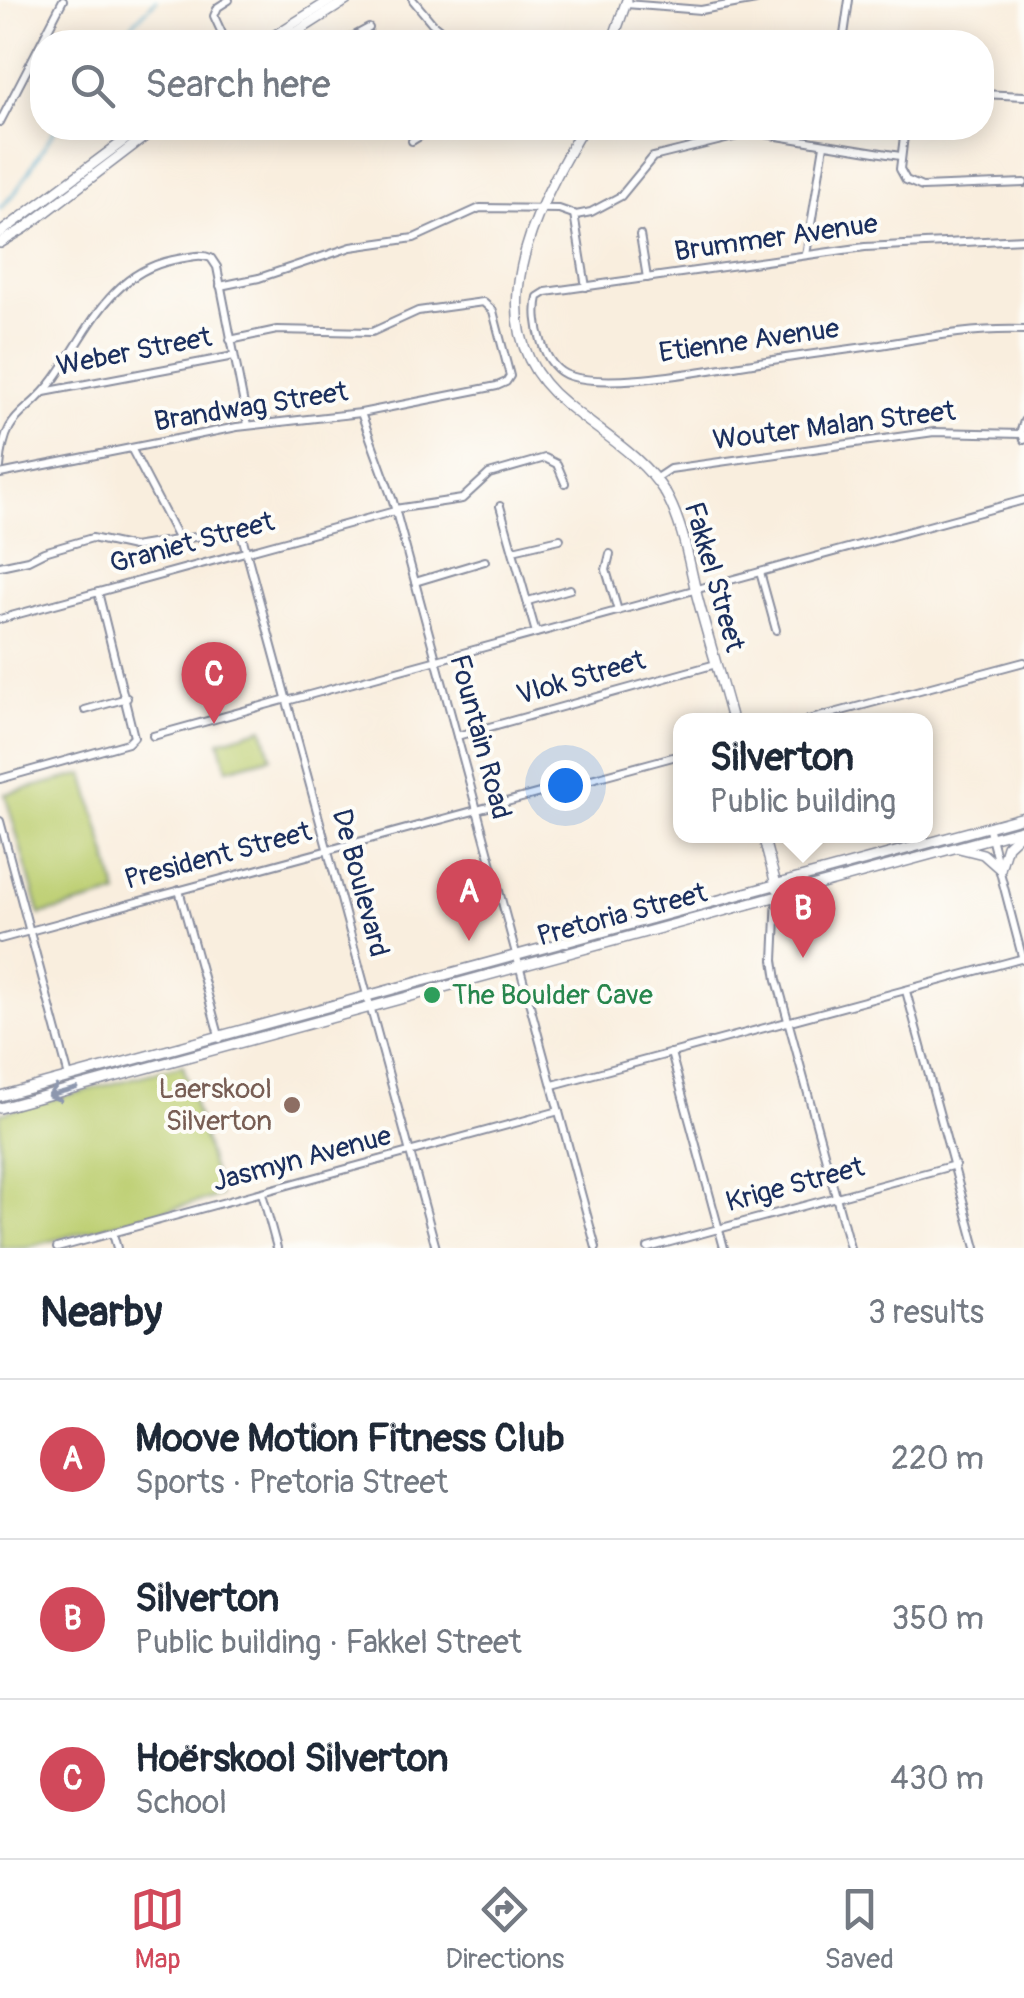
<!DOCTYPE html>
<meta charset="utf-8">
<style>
:root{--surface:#fff;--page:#f2f2f3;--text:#1f2937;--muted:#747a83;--line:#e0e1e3;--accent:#d1495b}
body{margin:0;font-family:Pangolin,sans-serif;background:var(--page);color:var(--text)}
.you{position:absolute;left:565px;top:785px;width:35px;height:35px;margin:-25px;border:8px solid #fff;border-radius:50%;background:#1a73e8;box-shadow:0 0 0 15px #1a73e833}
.badge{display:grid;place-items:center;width:65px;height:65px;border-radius:50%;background:var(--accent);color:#fff;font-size:32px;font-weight:700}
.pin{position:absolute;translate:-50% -82px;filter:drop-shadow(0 2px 5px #0008)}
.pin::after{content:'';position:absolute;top:52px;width:35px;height:30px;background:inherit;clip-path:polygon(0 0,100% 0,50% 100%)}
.popup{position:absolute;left:673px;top:713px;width:260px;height:130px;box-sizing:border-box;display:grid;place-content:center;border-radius:20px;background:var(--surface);filter:drop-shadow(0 2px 8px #0005);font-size:32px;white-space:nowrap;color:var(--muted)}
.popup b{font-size:38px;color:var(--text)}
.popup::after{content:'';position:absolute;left:50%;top:100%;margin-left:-20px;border:20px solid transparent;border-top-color:var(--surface)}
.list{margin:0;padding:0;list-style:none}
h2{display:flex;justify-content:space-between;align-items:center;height:130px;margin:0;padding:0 40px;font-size:42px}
h2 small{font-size:32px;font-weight:400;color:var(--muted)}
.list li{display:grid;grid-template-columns:65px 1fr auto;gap:30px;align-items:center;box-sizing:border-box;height:160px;padding:0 40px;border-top:2px solid var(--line)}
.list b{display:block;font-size:38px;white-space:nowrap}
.list p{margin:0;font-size:32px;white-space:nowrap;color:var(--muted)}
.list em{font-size:32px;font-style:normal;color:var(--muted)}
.icon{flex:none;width:55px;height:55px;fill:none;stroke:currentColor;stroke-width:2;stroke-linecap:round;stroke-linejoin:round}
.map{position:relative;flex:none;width:1024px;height:1248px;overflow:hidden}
.search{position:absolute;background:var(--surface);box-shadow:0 5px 25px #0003;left:30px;right:30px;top:30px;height:110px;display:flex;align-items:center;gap:25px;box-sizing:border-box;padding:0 35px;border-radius:40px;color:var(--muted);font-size:38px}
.sheet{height:610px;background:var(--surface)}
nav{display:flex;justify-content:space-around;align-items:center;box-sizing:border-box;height:140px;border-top:2px solid var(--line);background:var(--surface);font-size:28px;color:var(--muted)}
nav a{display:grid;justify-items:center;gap:5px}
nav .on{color:var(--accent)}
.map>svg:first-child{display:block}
.green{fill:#bdcf72;stroke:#6c7f68;stroke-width:2.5}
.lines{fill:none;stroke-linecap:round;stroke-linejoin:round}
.stream{stroke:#4ea9cc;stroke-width:2.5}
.street-casing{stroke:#8a8e9e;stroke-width:10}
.secondary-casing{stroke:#8a8e9e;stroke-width:12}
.street{stroke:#fff;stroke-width:6}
.secondary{stroke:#fff;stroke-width:9}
.oneway{stroke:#8d97ae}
.leisure-dot{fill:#2e9e5b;stroke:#fdfcf7;stroke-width:4}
.education-dot{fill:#8d6e63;stroke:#fdfcf7;stroke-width:4}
.labels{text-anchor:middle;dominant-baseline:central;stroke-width:8;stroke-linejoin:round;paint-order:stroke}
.street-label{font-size:28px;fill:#1b2f5e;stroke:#fdfcf7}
.leisure-label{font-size:28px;fill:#27864d;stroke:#fdfcf7;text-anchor:start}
.education-label{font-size:28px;fill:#785e54;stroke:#fdfcf7;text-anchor:end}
</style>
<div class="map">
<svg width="1024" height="1248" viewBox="0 0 1024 1248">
<rect width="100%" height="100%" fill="#fdfcf7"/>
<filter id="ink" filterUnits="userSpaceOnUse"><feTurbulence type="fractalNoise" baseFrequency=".01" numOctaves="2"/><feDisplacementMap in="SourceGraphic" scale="20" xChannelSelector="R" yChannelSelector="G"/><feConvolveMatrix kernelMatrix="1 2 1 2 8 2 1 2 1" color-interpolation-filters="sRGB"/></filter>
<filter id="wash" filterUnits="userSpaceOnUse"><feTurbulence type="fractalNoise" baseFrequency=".0048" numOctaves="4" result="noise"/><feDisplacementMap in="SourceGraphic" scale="40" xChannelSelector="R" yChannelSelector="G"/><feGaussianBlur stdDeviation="2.25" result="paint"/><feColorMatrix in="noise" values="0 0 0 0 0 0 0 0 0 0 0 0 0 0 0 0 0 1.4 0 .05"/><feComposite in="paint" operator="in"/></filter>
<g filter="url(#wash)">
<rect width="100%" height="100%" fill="#f9eede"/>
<g class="green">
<path d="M263 728 271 757 227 769 219 741Z"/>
<path d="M84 774 118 894 40 915 5 794Z"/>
<path d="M183 1065 220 1196 25 1248H0V1113Z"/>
</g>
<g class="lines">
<g class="stream">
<path d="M115 42 156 0"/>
<path d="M0 208 15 193 56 128"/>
</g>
</g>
</g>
<g filter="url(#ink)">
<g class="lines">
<g class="street-casing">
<g id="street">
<path d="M413 0 432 23 455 42"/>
<path d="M626 4 701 10 756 0"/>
<path d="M844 35 849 0"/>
<path d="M226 42 214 16 218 7 229 0"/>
<path d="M343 42 369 28"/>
<path d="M982 94 1024 96"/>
<path d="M0 122 63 0"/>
<path d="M905 128 900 169 906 180 922 187 1024 183"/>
<path d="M412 141 433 128"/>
<path d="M574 214 586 287"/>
<path d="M640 235 647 278"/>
<path d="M1024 239 865 247 546 292 538 297C532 321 543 368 570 376 609 388 688 373 729 367 779 358 830 352 880 345 928 337 976 328 1024 330"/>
<path d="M806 255 824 145"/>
<path d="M220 286 259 278 351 247 414 238 480 208 559 209 576 215 591 212 621 196 653 157 746 134 759 133 900 156"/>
<path d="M44 392 234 356"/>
<path d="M361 413 393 501 596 1248"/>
<path d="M1024 421 1021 430 1024 440"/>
<path d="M131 448 179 540"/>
<path d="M0 467C5 408 26 419 55 378 89 330 110 273 173 260 186 258 199 253 211 258L217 267 248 425"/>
<path d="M0 474 237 427 361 413 497 386 506 382 510 376 493 311 483 302 418 311 372 332 277 330 230 340"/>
<path d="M655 479 670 469 934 432 1022 434"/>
<path d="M500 506 536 633"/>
<path d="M395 509 462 499 489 474 545 458 557 464 565 483"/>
<path d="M513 550 560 539"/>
<path d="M610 554 606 570 618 611"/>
<path d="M0 566 28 560 44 552 92 538 133 547 232 531 242 536 436 1248"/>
<path d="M760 572 776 630"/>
<path d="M415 582 485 561"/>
<path d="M528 601 570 589"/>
<path d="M0 619 395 511"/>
<path d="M287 701 1024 500"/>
<path d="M85 710 127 698"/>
<path d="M808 720 1024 662"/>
<path d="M153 736 287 699"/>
<path d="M457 736 716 664"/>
<path d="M0 779 128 743 134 737 98 592"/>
<path d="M0 821 69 1077"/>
<path d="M988 826 1023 960"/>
<path d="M179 890 220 1039"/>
<path d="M777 896 774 960 777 980 850 1248"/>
<path d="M0 939 680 755"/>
<path d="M906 991 976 1248"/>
<path d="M671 1053 724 1248"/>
<path d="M553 1085 1024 958"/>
<path d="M262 1193 277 1248"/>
<path d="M113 1234 117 1248"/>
<path d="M57 1248 559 1111"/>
<path d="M648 1248 955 1165"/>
</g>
</g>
<g class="secondary-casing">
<g id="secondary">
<path d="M264 42 331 0"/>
<path d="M281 42 347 0"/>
<path d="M612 42 627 0"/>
<path d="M583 128C536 208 472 328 565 403 599 432 642 455 666 494 683 524 689 563 697 596 708 638 721 679 732 720"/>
<path d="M0 233 141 128"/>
<path d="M0 243 25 228 156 128"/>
<path d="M763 836 777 888"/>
<path d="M959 848 983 854 1000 869"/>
<path d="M1000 869 1007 846 1022 832"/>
<path d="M0 1096 1024 817"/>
<path d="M0 1108 1024 829"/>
</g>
</g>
<use href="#street" class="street"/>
<use href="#secondary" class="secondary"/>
</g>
<defs><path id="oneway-shaft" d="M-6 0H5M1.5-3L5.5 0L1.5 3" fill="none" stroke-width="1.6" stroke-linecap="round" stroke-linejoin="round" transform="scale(2.5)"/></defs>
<use class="oneway" href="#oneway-shaft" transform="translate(62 1092) rotate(165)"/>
</g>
<circle class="leisure-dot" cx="432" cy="995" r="10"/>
<circle class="education-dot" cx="292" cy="1105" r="10"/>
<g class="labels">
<g class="street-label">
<text transform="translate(776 238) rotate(-8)">Brummer Avenue</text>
<text transform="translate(749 341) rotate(-8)">Etienne Avenue</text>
<text transform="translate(134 352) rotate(-11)">Weber Street</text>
<text transform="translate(251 407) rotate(-9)">Brandwag Street</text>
<text transform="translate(834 426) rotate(-7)">Wouter Malan Street</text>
<text transform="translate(192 543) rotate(-15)">Graniet Street</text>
<text transform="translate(714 577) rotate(74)">Fakkel Street</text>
<text transform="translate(581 678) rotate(-16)">Vlok Street</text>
<text transform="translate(480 737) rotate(75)">Fountain Road</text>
<text transform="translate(218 856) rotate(-15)">President Street</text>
<text transform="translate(360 883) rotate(75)">De Boulevard</text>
<text transform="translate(622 915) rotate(-15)">Pretoria Street</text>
<text transform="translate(302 1159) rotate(-15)">Jasmyn Avenue</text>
<text transform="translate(795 1185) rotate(-15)">Krige Street</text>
</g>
<g class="leisure-label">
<text x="452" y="995">The Boulder Cave</text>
</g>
<g class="education-label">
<text x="272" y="1089">Laerskool<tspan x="272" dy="32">Silverton</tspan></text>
</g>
</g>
</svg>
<div class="you"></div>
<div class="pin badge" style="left:469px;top:941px">A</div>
<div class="pin badge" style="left:803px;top:958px">B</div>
<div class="popup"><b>Silverton</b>Public building</div>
<div class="pin badge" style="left:214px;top:724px">C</div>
<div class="search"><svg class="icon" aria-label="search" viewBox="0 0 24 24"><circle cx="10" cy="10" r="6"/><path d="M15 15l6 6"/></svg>Search here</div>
</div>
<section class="sheet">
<h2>Nearby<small>3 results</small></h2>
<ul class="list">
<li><span class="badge">A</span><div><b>Moove Motion Fitness Club</b><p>Sports · Pretoria Street</p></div><em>220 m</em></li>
<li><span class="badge">B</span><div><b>Silverton</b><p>Public building · Fakkel Street</p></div><em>350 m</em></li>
<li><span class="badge">C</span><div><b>Hoërskool Silverton</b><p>School</p></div><em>430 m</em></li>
</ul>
</section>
<nav>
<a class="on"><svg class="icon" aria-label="map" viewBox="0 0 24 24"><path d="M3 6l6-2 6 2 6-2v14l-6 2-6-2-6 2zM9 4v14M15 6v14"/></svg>Map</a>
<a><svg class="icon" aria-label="directions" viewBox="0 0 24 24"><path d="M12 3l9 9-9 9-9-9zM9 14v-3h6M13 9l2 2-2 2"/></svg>Directions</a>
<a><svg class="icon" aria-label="saved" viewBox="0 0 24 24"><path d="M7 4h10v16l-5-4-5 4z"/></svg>Saved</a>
</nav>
